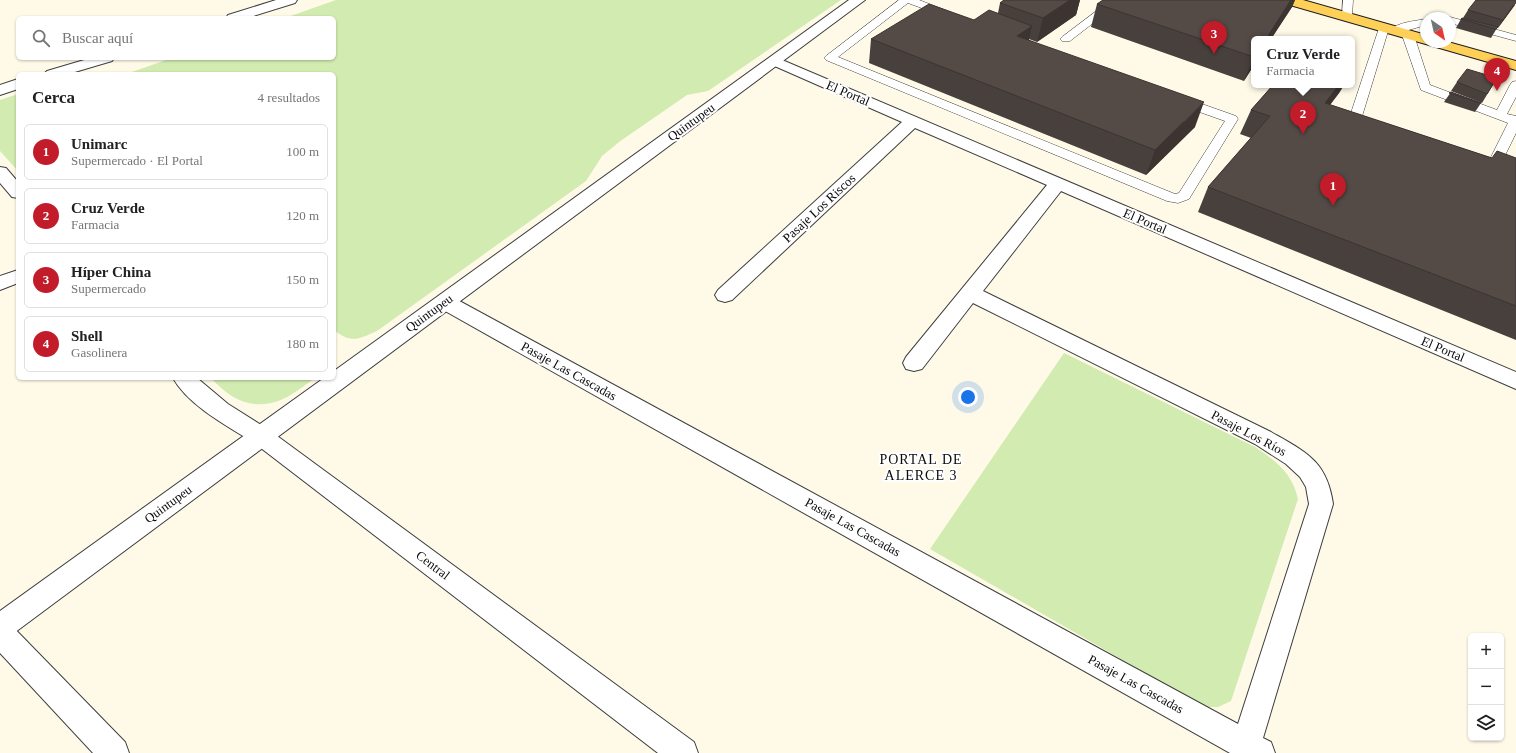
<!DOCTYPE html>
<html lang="es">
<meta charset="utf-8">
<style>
:root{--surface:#fff;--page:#f6f6f6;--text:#202124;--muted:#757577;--line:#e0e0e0;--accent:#c21b2a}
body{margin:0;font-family:"Times New Roman",serif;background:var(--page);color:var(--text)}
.controls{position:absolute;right:12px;bottom:12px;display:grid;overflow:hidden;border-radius:6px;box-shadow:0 1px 3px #0004}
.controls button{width:36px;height:36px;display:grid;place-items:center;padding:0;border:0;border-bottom:1px solid var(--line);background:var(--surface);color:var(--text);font:20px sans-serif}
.compass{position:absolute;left:1420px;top:12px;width:36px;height:36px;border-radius:50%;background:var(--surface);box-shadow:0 1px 3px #0004;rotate:146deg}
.you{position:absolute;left:968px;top:397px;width:14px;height:14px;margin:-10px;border:3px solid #fff;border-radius:50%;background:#1a73e8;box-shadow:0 0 0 6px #1a73e833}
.badge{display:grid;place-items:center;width:26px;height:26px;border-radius:50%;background:var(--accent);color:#fff;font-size:13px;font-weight:700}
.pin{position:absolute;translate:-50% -33px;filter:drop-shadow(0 1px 2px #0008)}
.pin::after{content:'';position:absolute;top:21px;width:14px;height:12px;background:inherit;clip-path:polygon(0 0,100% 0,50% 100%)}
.popup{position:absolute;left:1251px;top:36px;width:104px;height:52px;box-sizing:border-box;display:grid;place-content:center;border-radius:6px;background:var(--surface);filter:drop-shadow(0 1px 3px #0005);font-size:13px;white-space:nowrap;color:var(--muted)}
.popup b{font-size:15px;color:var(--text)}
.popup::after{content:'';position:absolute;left:50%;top:100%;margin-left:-8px;border:8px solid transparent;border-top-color:var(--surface)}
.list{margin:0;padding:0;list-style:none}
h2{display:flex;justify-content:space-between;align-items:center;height:52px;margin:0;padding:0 16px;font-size:17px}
h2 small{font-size:13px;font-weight:400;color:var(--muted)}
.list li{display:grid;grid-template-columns:26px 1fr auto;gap:12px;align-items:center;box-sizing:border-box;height:56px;margin:0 8px 8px;padding:0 8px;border:1px solid var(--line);border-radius:6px}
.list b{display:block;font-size:15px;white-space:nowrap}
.list p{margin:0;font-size:13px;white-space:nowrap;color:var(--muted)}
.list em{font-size:13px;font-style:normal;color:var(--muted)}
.icon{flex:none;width:22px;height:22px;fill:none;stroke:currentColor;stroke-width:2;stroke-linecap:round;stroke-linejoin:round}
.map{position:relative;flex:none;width:1516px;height:753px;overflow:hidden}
.search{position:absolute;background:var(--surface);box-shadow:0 1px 3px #0004;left:16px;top:16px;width:320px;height:44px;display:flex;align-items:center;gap:10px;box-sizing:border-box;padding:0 14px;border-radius:6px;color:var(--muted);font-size:15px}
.panel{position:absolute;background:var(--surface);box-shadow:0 1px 3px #0004;left:16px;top:72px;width:320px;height:308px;border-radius:6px}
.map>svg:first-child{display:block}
.green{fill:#d1ebb0}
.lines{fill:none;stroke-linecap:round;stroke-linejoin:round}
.service-casing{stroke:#3e3e3e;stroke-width:1}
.minor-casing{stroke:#3e3e3e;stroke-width:2}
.tertiary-casing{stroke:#3e3e3e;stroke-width:2}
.primary-casing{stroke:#1c1c1c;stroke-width:2}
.service{fill:#fff;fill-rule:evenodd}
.minor{fill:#fff;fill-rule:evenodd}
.tertiary{fill:#fff;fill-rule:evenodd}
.primary{fill:#ffd058;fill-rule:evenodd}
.wall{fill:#48403c}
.shaded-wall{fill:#3b3431}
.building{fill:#544b46;stroke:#3b3431}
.labels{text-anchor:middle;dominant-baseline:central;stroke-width:4;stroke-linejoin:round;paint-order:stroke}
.street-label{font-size:13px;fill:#0b0b0b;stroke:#fff}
.neighbourhood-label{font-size:14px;letter-spacing:1px;fill:#0b0b0b;stroke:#fff}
</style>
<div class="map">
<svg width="1516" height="753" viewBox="0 0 1516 753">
<rect width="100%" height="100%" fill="#fffae8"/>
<g class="green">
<path d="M336 0H841L708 91 687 95 619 142 602 156 586 181 377 331C359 339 351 344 334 330V74H126L172 58H334V18H285Z"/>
<path d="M18 94V171L0 151V100Z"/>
<path d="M1064 353 1255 447C1276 461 1292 473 1298 499L1231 701 1218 707H1204L930 549Z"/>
<path d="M211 378H315C305 385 294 394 283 399 254 412 231 400 211 378Z"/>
</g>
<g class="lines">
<g class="service-casing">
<g id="service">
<path d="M899 0H919L950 12 951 14 946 17 908 3 838 57 1175 194 1179 193 1225 121 1177 104 1175 101 1177 98H1185L1236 116 1238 119 1189 199 1178 203 1167 201 826 60 824 58 826 56Z"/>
<path d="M1111 0H1123L1070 41H1062L1060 39 1062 37Z"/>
<path d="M1343 0H1353L1352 17 1351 19 1347 20 1342 17Z"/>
<path d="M1450 17 1516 35V41L1450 23V18H1446Z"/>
<path d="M1426 19V25L1395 34 1390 31C1396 22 1416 21 1426 19Z"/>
<path d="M1384 25 1389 28 1360 123 1367 125 1369 128 1367 131C1361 132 1350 130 1347 125L1379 28Z"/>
<path d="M1408 32 1414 35 1430 85 1497 110 1510 85 1512 82 1516 81V97L1507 114 1516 116V133L1496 174H1486L1484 171 1508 123 1421 90 1402 35Z"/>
</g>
</g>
<g class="minor-casing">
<g id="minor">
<path d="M276 0H297L295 3 247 18H226L228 15Z"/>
<path d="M775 57 1516 372V389L1061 191 983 291 1271 432C1306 452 1327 461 1333 504L1263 738 1271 742 1275 753H1230L438 307 435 302 438 297 445 295 452 297 1238 724 1309 504 1306 487 1300 477 1286 464 1255 444 973 303 922 369 914 371 906 369 903 363 906 357 1047 185 915 128 732 300 725 302 718 300 715 295 718 290 902 122 770 64 768 61 770 58Z"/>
<path d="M91 58H114L112 61 68 74H44L47 71Z"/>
<path d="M18 79V89L0 95V85Z"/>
<path d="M0 167 6 168 18 182V198L12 197 0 183Z"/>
<path d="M18 270V283L0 290V276Z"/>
<path d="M173 378H197L228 404 269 430 694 742 698 753H658L253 442C227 426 188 405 173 378Z"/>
<path d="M0 620 10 624 125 742 129 753H93L0 653Z"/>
</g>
</g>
<g class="tertiary-casing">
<path id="tertiary" d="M849 0H865L10 636 0 640V611L324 378H334V371Z"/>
</g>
<g class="primary-casing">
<path id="primary" d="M1281 0H1303L1426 35V42H1448L1516 61V70L1283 3Z"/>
</g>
<use href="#service" class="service"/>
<use href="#minor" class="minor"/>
<use href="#tertiary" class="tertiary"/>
<use href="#primary" class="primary"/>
</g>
<g class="wall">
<path d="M1004 0H1080L1076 15 1037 42 1029 39V40L1195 127 1146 175 869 63 871 39 974 20 998 13 1000 3Z"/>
<path d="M1103 0H1295L1292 7 1271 39H1254V65L1244 81 1091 27 1097 4Z"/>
<path d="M1515 5 1498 28H1497L1491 38 1456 28 1461 19 1463 18 1468 10Z"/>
<path d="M1497 78 1482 103 1451 91 1457 82Z"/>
<path d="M1273 85H1344L1339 93 1330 105 1492 158H1516V340L1198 212 1208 187 1251 138 1240 134 1251 110Z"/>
<path d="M1451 92 1481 103 1475 112 1444 102Z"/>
</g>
<g class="shaded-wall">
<path d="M1070 0H1080L1076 15 1037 42 1043 18Z"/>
<path d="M1291 0H1295L1292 7 1271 39H1266Z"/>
<path d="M1516 2V3L1498 28 1503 20Z"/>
<path d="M1032 26 1027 49 1017 36Z"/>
<path d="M1254 57V65L1244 81Z"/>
<path d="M1339 85H1344L1339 93 1313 127 1325 103Z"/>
<path d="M1204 102 1195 127 1146 175 1155 150Z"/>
</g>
<g class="building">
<path d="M1004 0H1070L1043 18 1000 3Z"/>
<path d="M1103 0H1291L1266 39H1254V57L1097 4Z"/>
<path d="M1476 0H1516V2L1503 20 1468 10Z"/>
<path d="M929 4 974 20 989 10 1032 26 1017 36 1204 102 1155 150 871 39Z"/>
<path d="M1462 18 1498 27 1496 29 1461 19Z"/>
<path d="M1467 69 1497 78 1487 94 1457 82Z"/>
<path d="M1273 85H1339L1325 103 1492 158 1497 151 1516 158V306L1208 187 1270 116 1251 110Z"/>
<path d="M1451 92 1481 103 1449 93Z"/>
</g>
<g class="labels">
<g class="street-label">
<text transform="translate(848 93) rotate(23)">El Portal</text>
<text transform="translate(691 122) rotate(-36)">Quintupeu</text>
<text transform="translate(819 208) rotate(-43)">Pasaje Los Riscos</text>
<text transform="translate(1145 221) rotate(23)">El Portal</text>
<text transform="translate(429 313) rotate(-36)">Quintupeu</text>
<text transform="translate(1443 349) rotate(23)">El Portal</text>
<text transform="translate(569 371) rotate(29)">Pasaje Las Cascadas</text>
<text transform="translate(1249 433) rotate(28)">Pasaje Los Ríos</text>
<text transform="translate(168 504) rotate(-36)">Quintupeu</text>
<text transform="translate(853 527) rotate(29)">Pasaje Las Cascadas</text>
<text transform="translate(433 565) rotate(37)">Central</text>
<text transform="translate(1136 684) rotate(29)">Pasaje Las Cascadas</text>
</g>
<g class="neighbourhood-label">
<text x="921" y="459">PORTAL DE<tspan x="921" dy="16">ALERCE 3</tspan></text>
</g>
</g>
</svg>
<div class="controls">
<button>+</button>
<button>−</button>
<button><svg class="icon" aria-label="layers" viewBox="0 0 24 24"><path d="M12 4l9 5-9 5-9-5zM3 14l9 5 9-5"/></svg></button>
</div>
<svg class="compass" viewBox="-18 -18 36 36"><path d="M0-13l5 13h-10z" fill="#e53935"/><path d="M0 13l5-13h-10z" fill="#757577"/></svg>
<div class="you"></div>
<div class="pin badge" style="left:1333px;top:206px">1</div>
<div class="pin badge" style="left:1303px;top:134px">2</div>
<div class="popup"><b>Cruz Verde</b>Farmacia</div>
<div class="pin badge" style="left:1214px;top:54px">3</div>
<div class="pin badge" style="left:1497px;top:91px">4</div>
<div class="search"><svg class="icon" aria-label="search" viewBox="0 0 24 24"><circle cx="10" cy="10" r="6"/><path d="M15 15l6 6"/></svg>Buscar aquí</div>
<section class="panel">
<h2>Cerca<small>4 resultados</small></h2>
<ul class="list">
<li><span class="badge">1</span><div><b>Unimarc</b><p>Supermercado · El Portal</p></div><em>100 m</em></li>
<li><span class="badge">2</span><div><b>Cruz Verde</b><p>Farmacia</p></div><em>120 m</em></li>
<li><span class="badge">3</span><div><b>Híper China</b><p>Supermercado</p></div><em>150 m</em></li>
<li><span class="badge">4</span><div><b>Shell</b><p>Gasolinera</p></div><em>180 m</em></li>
</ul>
</section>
</div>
